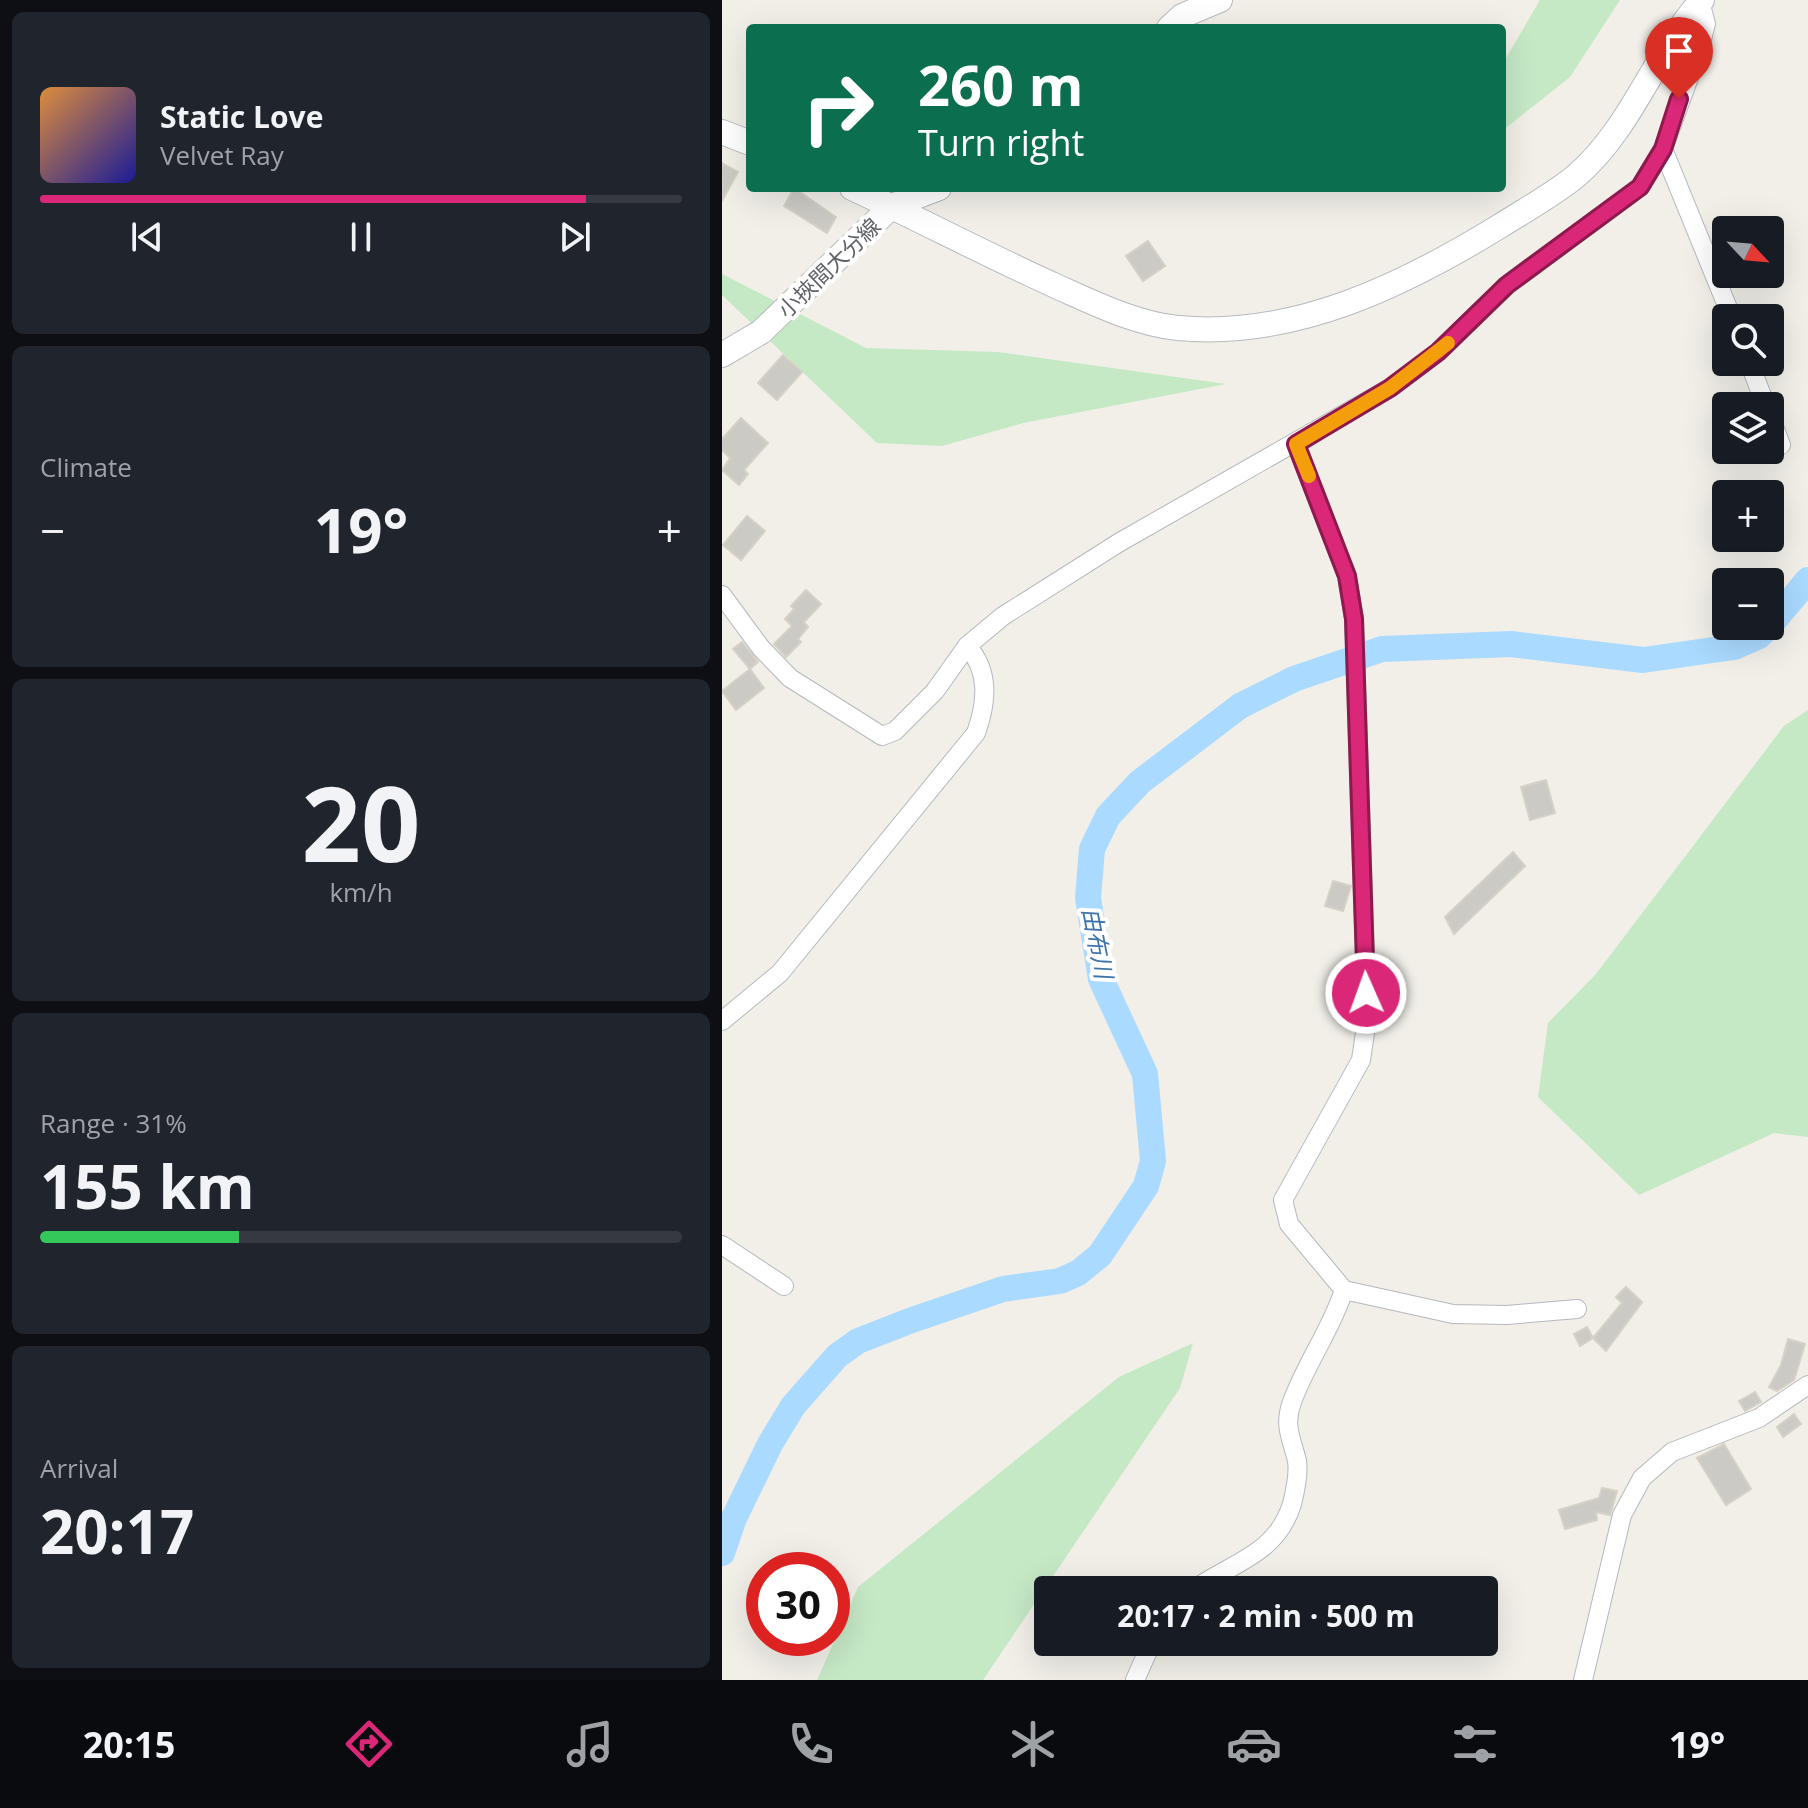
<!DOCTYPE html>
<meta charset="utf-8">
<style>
:root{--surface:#171b24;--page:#20242c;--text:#f1f3f6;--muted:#9ea1a6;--line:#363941;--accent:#db2777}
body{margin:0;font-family:"Open Sans","Noto Sans JP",sans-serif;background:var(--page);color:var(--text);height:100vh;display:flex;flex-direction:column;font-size:30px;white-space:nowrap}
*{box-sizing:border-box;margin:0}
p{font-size:26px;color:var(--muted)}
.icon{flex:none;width:44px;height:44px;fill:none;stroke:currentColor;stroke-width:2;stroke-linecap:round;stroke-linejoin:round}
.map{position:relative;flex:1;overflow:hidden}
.drawer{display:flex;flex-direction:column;gap:12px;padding:12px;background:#0d0f14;width:722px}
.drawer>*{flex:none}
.guide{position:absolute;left:24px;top:24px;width:760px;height:168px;border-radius:8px;box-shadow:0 8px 32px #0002;background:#0b6e4f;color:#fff;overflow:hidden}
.needle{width:52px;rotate:116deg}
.controls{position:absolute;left:990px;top:216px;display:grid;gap:16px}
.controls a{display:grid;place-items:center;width:72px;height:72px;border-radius:8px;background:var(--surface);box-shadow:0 8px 32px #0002;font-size:40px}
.speed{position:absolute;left:24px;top:1552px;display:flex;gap:16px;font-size:40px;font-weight:700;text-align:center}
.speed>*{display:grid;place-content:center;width:104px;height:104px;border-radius:50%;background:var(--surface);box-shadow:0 8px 32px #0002;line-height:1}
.speed .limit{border:12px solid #d22;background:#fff;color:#111}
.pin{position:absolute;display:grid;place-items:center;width:68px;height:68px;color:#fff;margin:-82px -34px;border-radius:50% 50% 50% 0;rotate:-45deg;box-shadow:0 0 8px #0007}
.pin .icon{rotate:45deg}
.me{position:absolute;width:88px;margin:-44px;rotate:358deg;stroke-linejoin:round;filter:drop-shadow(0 0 6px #0008)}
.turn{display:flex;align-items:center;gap:28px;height:168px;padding:0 40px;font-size:36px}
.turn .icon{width:104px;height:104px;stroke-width:2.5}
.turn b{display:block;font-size:56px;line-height:68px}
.big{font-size:60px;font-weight:700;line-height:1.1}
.drawer .widget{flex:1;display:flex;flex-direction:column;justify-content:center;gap:12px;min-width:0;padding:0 28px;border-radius:12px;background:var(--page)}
.drawer .dial{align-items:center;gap:0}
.dial b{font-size:104px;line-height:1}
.song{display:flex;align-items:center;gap:24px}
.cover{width:96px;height:96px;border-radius:12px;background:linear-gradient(135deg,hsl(30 70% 55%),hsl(240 70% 35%))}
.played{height:8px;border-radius:4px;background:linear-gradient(90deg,var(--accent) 85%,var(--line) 85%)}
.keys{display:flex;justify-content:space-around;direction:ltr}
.heat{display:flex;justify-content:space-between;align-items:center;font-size:44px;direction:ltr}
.charge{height:12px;border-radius:6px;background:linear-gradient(90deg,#34c759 31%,var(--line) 0)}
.trip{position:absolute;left:312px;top:1576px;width:464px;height:80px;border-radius:8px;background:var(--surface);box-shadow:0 8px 32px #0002;font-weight:700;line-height:80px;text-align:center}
.tab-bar{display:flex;height:128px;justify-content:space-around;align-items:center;background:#090b0e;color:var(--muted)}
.tab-bar .icon{width:56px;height:56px}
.tab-bar .on{color:var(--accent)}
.tab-bar b{font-size:36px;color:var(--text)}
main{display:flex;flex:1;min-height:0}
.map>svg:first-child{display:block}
.green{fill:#c5e8c5}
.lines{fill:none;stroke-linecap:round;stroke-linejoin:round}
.river{stroke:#aadaff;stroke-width:26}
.building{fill:#cccac5;stroke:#d6d1c6;stroke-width:2}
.street-casing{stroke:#b5b8bc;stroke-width:20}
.secondary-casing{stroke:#b6babf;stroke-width:26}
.street{stroke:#fff;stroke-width:18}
.secondary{stroke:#fff;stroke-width:24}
.route-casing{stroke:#8e194d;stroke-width:20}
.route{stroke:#db2777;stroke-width:14}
.slow{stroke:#f59e0b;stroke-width:14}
.labels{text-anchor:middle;stroke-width:8;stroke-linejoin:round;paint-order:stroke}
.street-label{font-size:22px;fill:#5f6368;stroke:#fff}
.water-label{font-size:24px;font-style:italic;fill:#4174aa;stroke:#fff}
</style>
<main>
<section class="drawer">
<div class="widget">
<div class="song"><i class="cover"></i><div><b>Static Love</b><p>Velvet Ray</p></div></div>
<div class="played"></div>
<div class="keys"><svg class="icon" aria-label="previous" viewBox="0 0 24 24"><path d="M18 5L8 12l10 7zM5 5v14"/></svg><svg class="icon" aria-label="pause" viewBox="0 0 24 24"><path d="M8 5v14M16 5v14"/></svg><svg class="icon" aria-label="next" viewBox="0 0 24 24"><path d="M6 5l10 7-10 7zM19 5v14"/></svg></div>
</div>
<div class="widget"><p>Climate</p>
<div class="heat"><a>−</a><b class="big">19°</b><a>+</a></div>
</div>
<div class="widget dial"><b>20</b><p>km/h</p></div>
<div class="widget"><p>Range · 31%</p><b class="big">155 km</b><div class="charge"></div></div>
<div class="widget"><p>Arrival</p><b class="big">20:17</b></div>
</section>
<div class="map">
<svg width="1086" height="1680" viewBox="0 0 1086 1680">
<rect width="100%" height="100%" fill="#f1efe8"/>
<!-- green -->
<g class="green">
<polygon points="818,0 898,0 848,77 780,131 780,65"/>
<polygon points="0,274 144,348 276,352 504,384 301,423 220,446 155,443 0,295"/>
<polygon points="1086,710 1086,1137 1052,1133 917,1195 816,1097 826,1023 874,974 1062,726"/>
<polygon points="471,1343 458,1388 261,1680 95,1680 136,1587 397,1377"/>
</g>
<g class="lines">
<!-- river -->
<g class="river">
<polyline points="1048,625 1086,580"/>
<polyline points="0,1553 12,1518 48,1444 71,1406 115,1356 136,1341 190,1320 281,1289 338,1281 356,1273 378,1255 424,1186 431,1161 423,1074 379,979 366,898 370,849 386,816 418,782 518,706 572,679 660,649 789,644 921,660 1012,647 1037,636 1047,626"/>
</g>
</g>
<!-- building -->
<g class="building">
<polygon points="0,163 16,172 0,201"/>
<polygon points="72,188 114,217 105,233 62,206"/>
<polygon points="426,241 443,266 421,281 404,256"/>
<polygon points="61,355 80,372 55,400 36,383"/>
<polygon points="19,418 46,443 22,470 26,474 17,485 0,470 8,458 0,450 0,439"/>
<polygon points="25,516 43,531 19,560 1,545"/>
<polygon points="84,590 99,604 82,622 86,627 76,639 79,642 64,657 52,644 70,626 63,619 72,609 69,606"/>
<polygon points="20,642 36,662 28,669 11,649"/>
<polygon points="28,669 42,688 14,710 0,691"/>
<polygon points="824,780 833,813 808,820 799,787"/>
<polygon points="791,852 803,866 732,934 723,917"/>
<polygon points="611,881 629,886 621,911 603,906"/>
<polygon points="904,1287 920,1302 884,1351 871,1338 900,1303 894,1297"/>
<polygon points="865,1327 871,1338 858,1346 852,1334"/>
<polygon points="1066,1339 1083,1344 1072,1380 1055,1391 1047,1387 1059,1365"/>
<polygon points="1033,1392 1039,1402 1023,1411 1017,1401"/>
<polygon points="1072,1414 1079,1424 1061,1437 1055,1427"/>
<polygon points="1002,1444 1029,1489 1004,1505 975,1458"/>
<polygon points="880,1488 895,1491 888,1515 874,1512 875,1520 843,1529 837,1510 877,1498"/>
</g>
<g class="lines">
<defs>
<g id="street">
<polyline points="941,149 1010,318"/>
<polyline points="1027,362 1044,406"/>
<polyline points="1048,416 1059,445"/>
<polyline points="574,444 625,576 632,619 645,1019 639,1060 561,1200 567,1224 622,1290 731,1314 785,1315 855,1309"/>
<polyline points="0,595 39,648 68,678 160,736 173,731 213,691 245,646 281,616 398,542 668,388 716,352 785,285 918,187 941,149 977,50 984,24 978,1"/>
<path d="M 0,1021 L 58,973 L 254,733 C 265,702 268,671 245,646"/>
<polyline points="0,1245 62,1286"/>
<path d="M 471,1590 C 511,1562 554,1555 570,1504 C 573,1492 577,1474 575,1461 C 570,1439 561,1426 570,1402 C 584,1363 609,1330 622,1290"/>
<polyline points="413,1680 430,1642"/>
<polyline points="861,1680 900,1515 920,1478 950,1452 1037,1418 1086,1385"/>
</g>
<g id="secondary">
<polyline points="447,28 460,16 498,0"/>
<polyline points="0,132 28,143"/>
<path d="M 130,188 C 199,220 267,256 336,287 C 374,304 415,324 456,328 C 572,339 682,285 778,226 C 803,210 831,195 854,176 C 910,128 932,54 980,0"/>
<polyline points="0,355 39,332 170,206 217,188"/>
</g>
</defs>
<!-- street casing -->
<use href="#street" class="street-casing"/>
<!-- secondary casing -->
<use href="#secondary" class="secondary-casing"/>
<!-- street -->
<use href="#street" class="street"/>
<!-- secondary -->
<use href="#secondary" class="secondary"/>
</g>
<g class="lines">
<defs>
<polyline id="route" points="644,993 632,619 625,576 574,444 668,388 716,352 785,285 918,187 941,149 957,99"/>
</defs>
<!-- route casing -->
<use href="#route" class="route-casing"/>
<!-- route -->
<use href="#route" class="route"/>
<!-- slow -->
<polyline class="slow" points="587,476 574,444 668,388 726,343"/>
</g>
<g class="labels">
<!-- street labels -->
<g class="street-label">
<text transform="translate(107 268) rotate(-44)" y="8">小挾間大分線</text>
</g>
<!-- water labels -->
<g class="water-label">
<text transform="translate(375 943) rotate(79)" y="8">由布川</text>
</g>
</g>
</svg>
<div class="controls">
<a><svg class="needle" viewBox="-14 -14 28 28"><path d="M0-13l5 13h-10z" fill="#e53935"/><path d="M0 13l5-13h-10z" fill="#9ea1a6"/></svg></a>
<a><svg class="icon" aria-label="search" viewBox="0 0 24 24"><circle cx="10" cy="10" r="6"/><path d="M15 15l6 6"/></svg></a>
<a><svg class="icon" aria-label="layers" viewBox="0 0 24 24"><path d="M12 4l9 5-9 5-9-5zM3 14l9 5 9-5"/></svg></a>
<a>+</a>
<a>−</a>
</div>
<div class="speed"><div class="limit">30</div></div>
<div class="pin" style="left:957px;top:99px;background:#d93025"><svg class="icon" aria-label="arrive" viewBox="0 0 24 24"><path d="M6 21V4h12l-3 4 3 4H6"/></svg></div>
<svg class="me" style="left:644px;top:993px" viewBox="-20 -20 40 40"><circle r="17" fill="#db2777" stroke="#fff" stroke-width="3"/><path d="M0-11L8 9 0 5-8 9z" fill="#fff"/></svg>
<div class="trip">20:17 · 2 min · 500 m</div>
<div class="guide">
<div class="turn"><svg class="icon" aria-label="right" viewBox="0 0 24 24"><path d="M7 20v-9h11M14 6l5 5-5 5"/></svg><div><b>260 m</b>Turn right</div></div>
</div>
</div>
</main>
<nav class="tab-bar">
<b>20:15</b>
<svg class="icon on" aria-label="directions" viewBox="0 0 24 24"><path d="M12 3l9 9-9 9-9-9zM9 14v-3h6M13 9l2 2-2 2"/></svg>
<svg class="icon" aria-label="music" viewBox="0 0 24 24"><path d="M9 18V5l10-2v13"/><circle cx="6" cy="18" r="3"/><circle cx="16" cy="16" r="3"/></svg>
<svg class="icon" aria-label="phone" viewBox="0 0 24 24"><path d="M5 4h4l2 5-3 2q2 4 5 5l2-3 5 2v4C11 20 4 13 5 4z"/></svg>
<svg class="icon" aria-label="climate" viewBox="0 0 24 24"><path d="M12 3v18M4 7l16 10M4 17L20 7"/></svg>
<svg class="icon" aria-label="car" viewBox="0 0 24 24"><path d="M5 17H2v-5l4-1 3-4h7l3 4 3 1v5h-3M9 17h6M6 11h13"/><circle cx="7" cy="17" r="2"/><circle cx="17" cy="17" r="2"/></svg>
<svg class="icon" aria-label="filters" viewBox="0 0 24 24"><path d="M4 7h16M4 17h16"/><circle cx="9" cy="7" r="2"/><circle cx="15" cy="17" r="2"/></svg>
<b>19°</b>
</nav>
